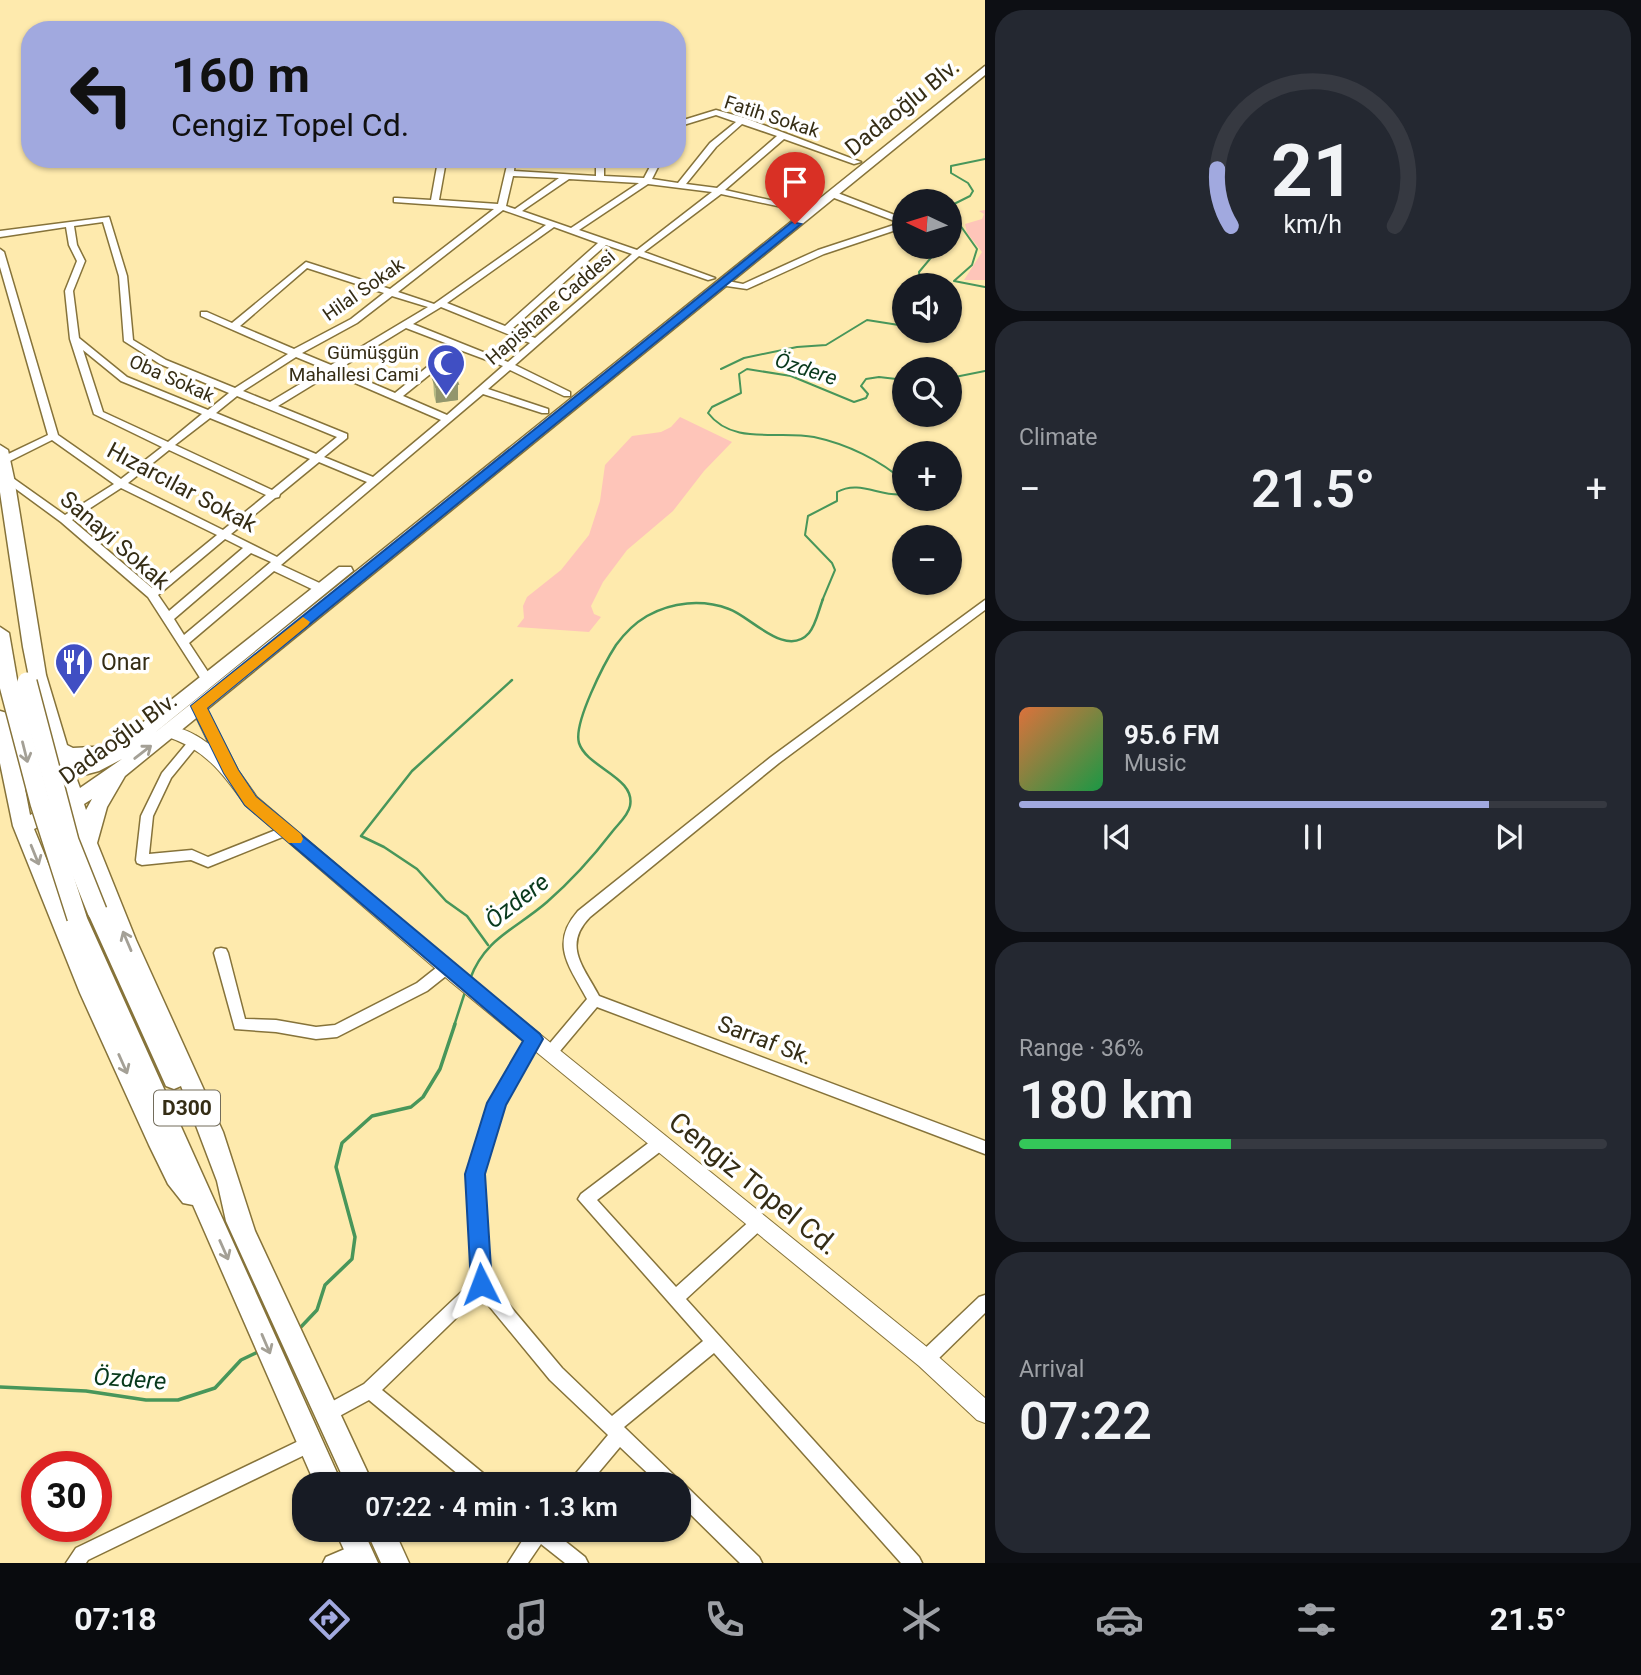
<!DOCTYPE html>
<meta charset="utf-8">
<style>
:root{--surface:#171b24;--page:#242831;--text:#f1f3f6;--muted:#9ea1a6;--line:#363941;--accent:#a1a9df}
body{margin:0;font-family:Roboto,sans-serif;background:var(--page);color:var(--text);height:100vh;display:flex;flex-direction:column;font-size:26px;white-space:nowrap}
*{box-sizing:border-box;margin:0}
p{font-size:23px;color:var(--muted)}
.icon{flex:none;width:38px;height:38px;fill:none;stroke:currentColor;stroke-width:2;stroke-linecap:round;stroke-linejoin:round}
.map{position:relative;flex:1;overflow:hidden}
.panel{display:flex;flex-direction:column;gap:10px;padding:10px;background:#0d0f14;width:656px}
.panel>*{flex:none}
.banner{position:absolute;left:21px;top:21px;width:665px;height:147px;border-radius:28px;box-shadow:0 2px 5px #0004;background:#a1a9df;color:#111;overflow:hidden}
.needle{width:46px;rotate:274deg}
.buttons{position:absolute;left:892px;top:189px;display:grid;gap:14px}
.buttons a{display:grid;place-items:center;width:70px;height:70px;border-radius:50%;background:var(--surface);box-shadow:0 2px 5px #0004;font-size:35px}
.speed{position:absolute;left:21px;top:1451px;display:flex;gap:14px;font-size:35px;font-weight:700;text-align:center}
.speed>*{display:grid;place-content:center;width:91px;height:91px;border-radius:50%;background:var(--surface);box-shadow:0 2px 5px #0004;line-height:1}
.speed .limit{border:10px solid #d22;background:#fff;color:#111}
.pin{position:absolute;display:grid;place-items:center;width:60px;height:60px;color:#fff;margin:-72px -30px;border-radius:50% 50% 50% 0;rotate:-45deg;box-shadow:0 0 7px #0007}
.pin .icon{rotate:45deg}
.me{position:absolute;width:77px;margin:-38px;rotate:357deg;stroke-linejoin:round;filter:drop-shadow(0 0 5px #0008)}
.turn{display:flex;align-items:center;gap:24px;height:147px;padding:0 35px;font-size:32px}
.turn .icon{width:91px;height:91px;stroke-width:2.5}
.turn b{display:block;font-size:49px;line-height:60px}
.big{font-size:52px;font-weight:600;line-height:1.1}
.panel .widget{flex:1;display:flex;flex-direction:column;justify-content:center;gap:10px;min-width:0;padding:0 24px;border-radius:28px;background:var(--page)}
.panel .dial{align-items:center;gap:0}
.dial svg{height:182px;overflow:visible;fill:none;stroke:var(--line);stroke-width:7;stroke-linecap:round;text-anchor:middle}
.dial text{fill:var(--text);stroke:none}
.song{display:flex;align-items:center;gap:21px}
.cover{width:84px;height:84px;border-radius:10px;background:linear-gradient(135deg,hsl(20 70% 55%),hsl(140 70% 35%))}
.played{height:7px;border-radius:4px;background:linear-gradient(90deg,var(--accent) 80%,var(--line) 80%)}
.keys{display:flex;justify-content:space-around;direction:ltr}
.heat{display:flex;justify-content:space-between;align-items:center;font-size:38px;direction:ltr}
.charge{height:10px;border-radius:5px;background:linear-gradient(90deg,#34c759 36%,var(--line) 0)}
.trip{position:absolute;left:292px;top:1472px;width:399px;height:70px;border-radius:28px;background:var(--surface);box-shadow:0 2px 5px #0004;font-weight:600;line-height:70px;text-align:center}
.dock{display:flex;height:112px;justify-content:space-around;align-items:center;background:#090b0e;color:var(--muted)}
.dock .icon{width:49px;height:49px}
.dock .current{color:var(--accent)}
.dock b{font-size:32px;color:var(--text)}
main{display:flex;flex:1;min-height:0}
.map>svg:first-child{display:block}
.green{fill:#fec5b9}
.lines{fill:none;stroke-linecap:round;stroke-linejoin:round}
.stream-far2{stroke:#48965a;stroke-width:2}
.stream-far1{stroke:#48965a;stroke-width:2.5}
.stream{stroke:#48965a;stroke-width:3.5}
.minor-casing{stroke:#86733a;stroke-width:3}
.major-casing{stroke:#86733a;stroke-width:2}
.highway-casing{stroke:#86733a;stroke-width:3}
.minor{fill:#fff;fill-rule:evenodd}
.major{fill:#fff;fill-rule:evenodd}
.highway{fill:#fff;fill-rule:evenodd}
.highway-bridge-casing{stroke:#86733a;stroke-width:22;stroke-linecap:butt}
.highway-bridge{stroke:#fff;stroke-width:19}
.wall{fill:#b5b984}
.shaded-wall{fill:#93966c}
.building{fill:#d2d79a;stroke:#93966c;stroke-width:2}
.oneway{stroke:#a4a096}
.route{fill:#1a73e8;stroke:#114b97;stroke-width:2}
.slow{fill:#f59e0b}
.labels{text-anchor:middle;stroke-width:7;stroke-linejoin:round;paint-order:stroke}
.far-street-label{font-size:19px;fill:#352d15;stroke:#fff}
.far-poi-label{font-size:19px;fill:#352d15;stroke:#fff;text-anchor:end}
.far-water-label{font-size:21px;font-style:italic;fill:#08391c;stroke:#fff}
.shield{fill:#fff;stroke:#726c5b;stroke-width:2}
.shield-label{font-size:21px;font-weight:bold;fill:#352d15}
.street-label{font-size:23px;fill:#352d15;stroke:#fff}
.poi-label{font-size:23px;fill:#352d15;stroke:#fff;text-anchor:start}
.water-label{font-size:24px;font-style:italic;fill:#08391c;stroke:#fff}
.near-street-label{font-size:28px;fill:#352d15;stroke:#fff}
</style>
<main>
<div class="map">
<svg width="985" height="1563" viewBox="0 0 985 1563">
<rect width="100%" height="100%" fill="#feeaad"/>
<!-- green -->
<g class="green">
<polygon points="985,210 985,280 964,280 982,252 967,233 965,224 982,219 984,214 979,211"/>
<polygon points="680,417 732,442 704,471 673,511 627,550 603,582 591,606 594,614 601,617 589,632 517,627 524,618 523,606 527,597 561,570 589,535 600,501 605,465 632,436 661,432 671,427"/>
</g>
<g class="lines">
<!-- stream-far2 -->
<g class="stream-far2">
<polyline points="950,206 970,196 973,191 968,183 951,173 951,166 985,159"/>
<polyline points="950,211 977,249 972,265 954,281 985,287"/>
<polyline points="950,223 953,216"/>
<polyline points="929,285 920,281 919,272 940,247"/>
<polyline points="950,293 953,299 950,301"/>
<polyline points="721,369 744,358 797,347 826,345 867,320 905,326"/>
<polyline points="950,378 985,371"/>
<path d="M 905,380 L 879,377 L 866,379 L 861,386 L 868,394 L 866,398 L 854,402 L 791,376 L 747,369 L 739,374 L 741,393 L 712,407 L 708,413 C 733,446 779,430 814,437 C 847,444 880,460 905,482"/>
<path d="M 822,601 L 835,570 L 832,563 L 805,535 L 808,516 L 837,501 L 837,492 C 860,479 881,498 905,494"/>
</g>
<!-- stream-far1 -->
<g class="stream-far1">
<polyline points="488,945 467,916 446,901 417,869 384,847 361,836 412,771 512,680"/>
<path d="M 470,979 C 485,938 516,929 547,902 C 571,881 592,858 612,832 C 618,824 628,816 630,806 C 636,777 587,768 579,743 C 573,723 605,662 616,645 C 624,634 635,623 647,616 C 672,602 702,599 729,609 C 750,616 786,659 809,633 C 816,625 819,609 823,599"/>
<polyline points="454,1026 465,992"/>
</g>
<!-- stream -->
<g class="stream">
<polyline points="299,1329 317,1310 325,1285 352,1259 355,1237 336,1167 342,1143 372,1116 411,1107 423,1097 440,1069 455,1024"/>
<polyline points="0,1387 86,1391 146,1400 178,1400 215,1388 241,1360 260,1351"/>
</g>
<defs>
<g id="minor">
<path d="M 716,110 L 745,118 L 861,162 L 854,164 L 784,139 L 725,190 L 801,207 L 801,211 L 721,194 L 644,252 L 715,278 L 708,280 L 639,256 L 515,365 L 570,392 L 570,396 L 564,396 L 510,370 L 488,389 L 548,409 L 548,413 L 542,413 L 483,394 L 281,565 L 326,586 L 327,589 L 326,592 L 318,592 L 274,571 L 189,643 L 214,681 L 212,684 L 204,684 L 148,597 L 61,522 L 1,478 L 2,476 L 10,476 L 65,515 L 114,484 L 52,440 L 6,463 L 0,464 L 0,458 L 48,435 L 0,267 L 0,249 L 4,252 L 58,435 L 121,479 L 162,447 L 94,414 L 70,339 L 65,291 L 77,261 L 69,245 L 66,227 L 0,237 L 0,231 L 109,217 L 127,276 L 133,340 L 166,360 L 235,388 L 288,354 L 201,316 L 201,312 L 207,312 L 232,323 L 306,262 L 390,289 L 494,209 L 394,202 L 394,198 L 397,198 L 431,200 L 438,161 L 419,161 L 415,159 L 534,159 L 530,161 L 515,161 L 514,171 L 596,176 L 596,159 L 604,159 L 604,176 L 644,178 L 654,159 L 662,159 L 652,179 L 678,183 L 710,143 L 736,122 L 716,115 L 677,127 L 677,122 ZM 742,124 L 777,136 L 717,188 L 686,184 L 716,147 ZM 446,161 L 508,161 L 498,204 L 439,200 ZM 513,176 L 559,178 L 515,209 L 506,206 ZM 569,179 L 639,183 L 571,228 L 522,211 ZM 648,184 L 712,192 L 637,250 L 579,230 ZM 503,210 L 546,225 L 434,304 L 398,292 ZM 103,222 L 119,276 L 124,341 L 160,364 L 229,393 L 208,410 L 127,377 L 79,338 L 73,291 L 85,261 L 77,245 L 74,226 ZM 554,227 L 598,243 L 505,326 L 447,303 ZM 606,245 L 632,254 L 535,338 L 512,329 ZM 307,268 L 384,293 L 351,319 L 294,349 L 240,326 ZM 392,296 L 428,307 L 331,365 L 302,353 L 357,323 ZM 441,307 L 530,343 L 508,362 L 413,324 ZM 406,328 L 453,346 L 395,393 L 339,369 ZM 83,350 L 121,381 L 202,414 L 168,442 L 103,412 ZM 460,350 L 503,366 L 447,415 L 403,396 ZM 296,357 L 325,369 L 270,402 L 243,391 ZM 332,373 L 441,420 L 373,477 L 324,457 L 347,438 L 347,434 L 278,406 ZM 237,396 L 337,437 L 316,454 L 216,413 ZM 210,418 L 310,459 L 272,490 L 175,445 ZM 169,450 L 266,495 L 223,530 L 128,483 ZM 319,462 L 367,482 L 277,557 L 231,534 L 275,498 L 279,497 L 280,494 ZM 121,488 L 217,535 L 152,588 L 72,520 ZM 225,539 L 243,548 L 169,611 L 158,595 ZM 251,553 L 271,562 L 184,635 L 174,619 Z"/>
<polygon points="829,192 835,192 905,219 905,227 824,254 747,289 720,285 719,283 723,280 743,284 818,250 900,223 829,196"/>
<path d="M 985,600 L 985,610 L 779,763 L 590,917 C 562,946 584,967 599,996 L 985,1141 L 985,1154 L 597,1007 L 555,1057 L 550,1059 L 545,1057 L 543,1053 L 545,1049 L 587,999 C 570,967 549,944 578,911 L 771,757 Z"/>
<polygon points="196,736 202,740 171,778 153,816 149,854 192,850 208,857 286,826 290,828 292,831 290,834 208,867 191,860 142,865 137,863 136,860 141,816 162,773 192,737"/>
<polygon points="221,948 226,949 228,953 245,1019 276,1020 316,1027 335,1025 417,983 441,964 446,963 451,964 453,968 451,972 427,991 337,1037 316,1039 276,1032 235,1029 214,953 216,949"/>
<polygon points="534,1033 539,1035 541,1039 504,1105 482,1174 489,1281 562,1368 612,1416 703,1341 578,1199 581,1194 655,1138 660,1137 665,1138 667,1143 665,1148 597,1200 676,1287 753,1218 758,1216 763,1218 766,1223 763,1228 686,1299 919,1557 922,1563 901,1563 714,1353 624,1427 677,1478 679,1482 685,1485 759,1557 762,1563 740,1563 679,1503 679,1484 659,1484 620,1447 589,1484 569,1484 572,1478 608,1435 550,1380 480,1295 382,1390 489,1478 492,1484 470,1484 369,1400 334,1419 328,1421 322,1419 320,1413 322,1407 364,1384 473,1281 468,1174 490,1103 529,1035"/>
<polygon points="985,1295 985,1313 932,1365 926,1367 920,1365 918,1359 920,1353 979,1297"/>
<polygon points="311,1435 317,1437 319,1443 317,1449 88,1560 86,1563 66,1563 76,1548"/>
<polygon points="529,1530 551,1530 585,1557 588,1563 565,1563 541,1544 528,1563 508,1563"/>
<polygon points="359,1543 365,1546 368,1552 365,1558 354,1563 323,1563 326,1557"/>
</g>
<path id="major" d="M 199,702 L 204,703 L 238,770 L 257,797 L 463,972 L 933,1352 L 985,1398 L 985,1423 L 977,1420 L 919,1366 L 451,982 L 245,805 C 223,773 203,747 164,736 L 161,732 L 164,728 C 179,724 197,735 209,744 L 191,707 Z"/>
<g id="highway">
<path d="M 985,66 L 985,75 L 125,776 L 107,807 L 97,843 L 136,940 L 223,1132 L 255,1231 L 373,1484 L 346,1484 L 226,1221 L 217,1181 L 181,1086 L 174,1089 L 166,1086 L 87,911 L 90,905 L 100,904 L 68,813 L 34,829 L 69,914 L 77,910 L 84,912 L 87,918 L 342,1484 L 315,1484 L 193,1205 L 183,1203 L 168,1184 L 149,1145 L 80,993 L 13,826 L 0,763 L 0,711 L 7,713 L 9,718 L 22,776 L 54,768 L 32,692 L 23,647 L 0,492 L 0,445 L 8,450 L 14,478 L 46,675 L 67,745 L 73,748 L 113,746 L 339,567 L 351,567 L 353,571 L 152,735 ZM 122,759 L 80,788 L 76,777 L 99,771 ZM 58,781 L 63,798 L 30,815 L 25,789 ZM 92,799 L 86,810 L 84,804 Z"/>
<polygon points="0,627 9,633 18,685 15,689 9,691 0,685"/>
<polygon points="335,1530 363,1530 378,1563 350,1563"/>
<polygon points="366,1530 394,1530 409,1563 381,1563"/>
</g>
</defs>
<!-- minor casing -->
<use href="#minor" class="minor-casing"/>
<!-- major casing -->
<use href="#major" class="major-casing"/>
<!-- highway casing -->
<use href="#highway" class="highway-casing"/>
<!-- minor -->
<use href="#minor" class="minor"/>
<!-- major -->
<use href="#major" class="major"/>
<!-- highway -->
<use href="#highway" class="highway"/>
<defs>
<g id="highway-bridge">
<polyline points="27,682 69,841 97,911"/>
<polyline points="9,685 40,803 77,918"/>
</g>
</defs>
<!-- highway-bridge casing -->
<use href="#highway-bridge" class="highway-bridge-casing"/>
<!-- highway-bridge -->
<use href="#highway-bridge" class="highway-bridge"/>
</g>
<!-- wall -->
<polygon class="wall" points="433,379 458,384 458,400 436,403 434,395"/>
<!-- shaded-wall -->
<polygon class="shaded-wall" points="458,384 458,400 436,403 436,387"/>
<!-- building -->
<polygon class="building" points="455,376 458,384 436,387 433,379"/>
<!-- one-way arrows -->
<defs><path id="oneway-shaft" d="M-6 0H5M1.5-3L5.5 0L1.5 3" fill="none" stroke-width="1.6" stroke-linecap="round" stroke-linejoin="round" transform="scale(1.75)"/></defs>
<g class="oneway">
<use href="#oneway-shaft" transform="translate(25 752) rotate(76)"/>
<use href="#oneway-shaft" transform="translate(143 752) rotate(-38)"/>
<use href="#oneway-shaft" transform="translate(35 855) rotate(68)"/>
<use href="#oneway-shaft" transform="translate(127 941) rotate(-113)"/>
<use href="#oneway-shaft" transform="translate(123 1064) rotate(66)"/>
<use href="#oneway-shaft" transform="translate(224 1250) rotate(66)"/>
<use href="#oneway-shaft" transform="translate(266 1344) rotate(67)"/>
</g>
<!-- route -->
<polygon class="route" points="792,222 801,224 207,708 238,770 256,797 540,1034 543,1039 506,1105 485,1174 492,1284 489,1290 481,1293 474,1290 471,1284 465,1174 487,1103 523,1041 245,805 224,773 191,706"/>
<!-- slow -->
<polygon class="slow" points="303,617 310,622 308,625 207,708 238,770 256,797 301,834 303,839 301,843 289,843 245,805 224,773 191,706"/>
<!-- icons -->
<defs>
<symbol id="mosque-pin" viewBox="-11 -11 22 30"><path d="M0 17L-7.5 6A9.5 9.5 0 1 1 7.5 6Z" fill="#404fc3" stroke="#fff"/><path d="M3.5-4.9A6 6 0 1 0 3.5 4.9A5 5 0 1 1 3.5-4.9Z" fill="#fff"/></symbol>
<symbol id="restaurant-pin" viewBox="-11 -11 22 30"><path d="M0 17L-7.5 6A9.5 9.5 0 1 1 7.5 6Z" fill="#404fc3" stroke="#fff"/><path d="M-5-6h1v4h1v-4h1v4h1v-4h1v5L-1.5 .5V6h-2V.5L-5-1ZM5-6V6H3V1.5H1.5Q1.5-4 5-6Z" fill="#fff"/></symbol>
</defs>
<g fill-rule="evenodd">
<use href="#mosque-pin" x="424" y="341" width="44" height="60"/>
<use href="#restaurant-pin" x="52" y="640" width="44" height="60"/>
</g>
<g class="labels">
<!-- far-street labels -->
<g class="far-street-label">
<text transform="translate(772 116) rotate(18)" y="7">Fatih Sokak</text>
<text transform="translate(363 289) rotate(-35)" y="7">Hilal Sokak</text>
<text transform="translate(550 307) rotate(-41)" y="7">Hapishane Caddesi</text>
<text transform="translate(172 378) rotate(24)" y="7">Oba Sokak</text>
</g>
<!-- far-poi labels -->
<g class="far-poi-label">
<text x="419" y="359">Gümüşgün<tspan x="419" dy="22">Mahallesi Cami</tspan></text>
</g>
<!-- far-water labels -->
<g class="far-water-label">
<text transform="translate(806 369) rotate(18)" y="7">Özdere</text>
</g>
<!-- shield labels -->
<rect class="shield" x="154" y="1090.5" width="66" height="35" rx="5"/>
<g class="shield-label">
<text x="187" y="1115">D300</text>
</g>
<!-- street labels -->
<g class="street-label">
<text transform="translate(902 107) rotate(-39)" y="8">Dadaoğlu Blv.</text>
<text transform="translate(182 487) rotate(28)" y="8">Hızarcılar Sokak</text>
<text transform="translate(115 540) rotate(41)" y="8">Sanayi Sokak</text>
<text transform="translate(118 738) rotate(-36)" y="8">Dadaoğlu Blv.</text>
<text transform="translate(765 1040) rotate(21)" y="8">Sarraf Sk.</text>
</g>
<!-- poi labels -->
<g class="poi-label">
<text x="101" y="670">Onar</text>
</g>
<!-- water labels -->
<g class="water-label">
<text transform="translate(517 901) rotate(-38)" y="8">Özdere</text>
<text transform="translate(130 1379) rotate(4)" y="8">Özdere</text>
</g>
<!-- near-street labels -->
<g class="near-street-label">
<text transform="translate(754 1183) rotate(39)" y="10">Cengiz Topel Cd.</text>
</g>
</g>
</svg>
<div class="buttons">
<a><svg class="needle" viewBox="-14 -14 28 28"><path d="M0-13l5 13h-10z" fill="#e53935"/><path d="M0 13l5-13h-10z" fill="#9ea1a6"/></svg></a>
<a><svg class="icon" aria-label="sound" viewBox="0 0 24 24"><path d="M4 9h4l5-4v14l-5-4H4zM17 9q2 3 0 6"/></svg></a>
<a><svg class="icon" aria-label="search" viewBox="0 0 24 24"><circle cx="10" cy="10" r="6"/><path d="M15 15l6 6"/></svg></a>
<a>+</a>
<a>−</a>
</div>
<div class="speed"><div class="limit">30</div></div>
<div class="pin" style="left:795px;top:224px;background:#d93025"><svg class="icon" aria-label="arrive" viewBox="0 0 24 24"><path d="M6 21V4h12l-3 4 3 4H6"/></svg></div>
<svg class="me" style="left:481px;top:1284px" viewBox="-20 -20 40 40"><path d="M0-17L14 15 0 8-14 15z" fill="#1a73e8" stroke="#fff" stroke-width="4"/></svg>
<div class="trip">07:22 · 4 min · 1.3 km</div>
<div class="banner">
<div class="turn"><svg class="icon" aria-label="left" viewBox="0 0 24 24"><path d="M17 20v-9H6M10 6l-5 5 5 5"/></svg><div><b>160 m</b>Cengiz Topel Cd.</div></div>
</div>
</div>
<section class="panel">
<div class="widget dial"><svg viewBox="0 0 100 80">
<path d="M14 69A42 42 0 1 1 86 69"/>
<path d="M14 69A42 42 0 0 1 8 44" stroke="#a1a9df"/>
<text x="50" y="56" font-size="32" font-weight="700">21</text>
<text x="50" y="72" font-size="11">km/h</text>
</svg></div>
<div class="widget"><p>Climate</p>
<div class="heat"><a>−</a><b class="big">21.5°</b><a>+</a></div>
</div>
<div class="widget">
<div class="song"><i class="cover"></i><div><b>95.6 FM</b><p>Music</p></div></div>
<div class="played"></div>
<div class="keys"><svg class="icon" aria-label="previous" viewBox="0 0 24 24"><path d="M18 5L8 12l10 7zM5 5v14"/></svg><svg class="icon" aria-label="pause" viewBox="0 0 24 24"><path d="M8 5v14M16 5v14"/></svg><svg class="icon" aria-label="next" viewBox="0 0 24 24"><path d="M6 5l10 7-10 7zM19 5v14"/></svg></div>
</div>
<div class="widget"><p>Range · 36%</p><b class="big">180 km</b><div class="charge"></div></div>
<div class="widget"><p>Arrival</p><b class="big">07:22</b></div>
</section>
</main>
<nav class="dock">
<b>07:18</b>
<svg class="icon current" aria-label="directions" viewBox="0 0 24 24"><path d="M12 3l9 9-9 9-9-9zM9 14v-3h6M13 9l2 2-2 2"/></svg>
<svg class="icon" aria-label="music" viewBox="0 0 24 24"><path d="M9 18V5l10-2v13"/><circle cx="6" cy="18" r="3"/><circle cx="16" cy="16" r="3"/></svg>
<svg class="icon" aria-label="phone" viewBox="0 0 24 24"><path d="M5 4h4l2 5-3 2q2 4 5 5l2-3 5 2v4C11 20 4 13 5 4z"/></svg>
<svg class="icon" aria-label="climate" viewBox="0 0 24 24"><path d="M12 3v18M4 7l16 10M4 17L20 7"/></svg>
<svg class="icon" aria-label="car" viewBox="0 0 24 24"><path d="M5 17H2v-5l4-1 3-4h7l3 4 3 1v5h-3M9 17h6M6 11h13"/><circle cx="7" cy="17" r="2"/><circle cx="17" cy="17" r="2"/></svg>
<svg class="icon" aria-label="filters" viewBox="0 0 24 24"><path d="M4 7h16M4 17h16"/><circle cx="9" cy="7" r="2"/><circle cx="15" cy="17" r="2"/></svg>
<b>21.5°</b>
</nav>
